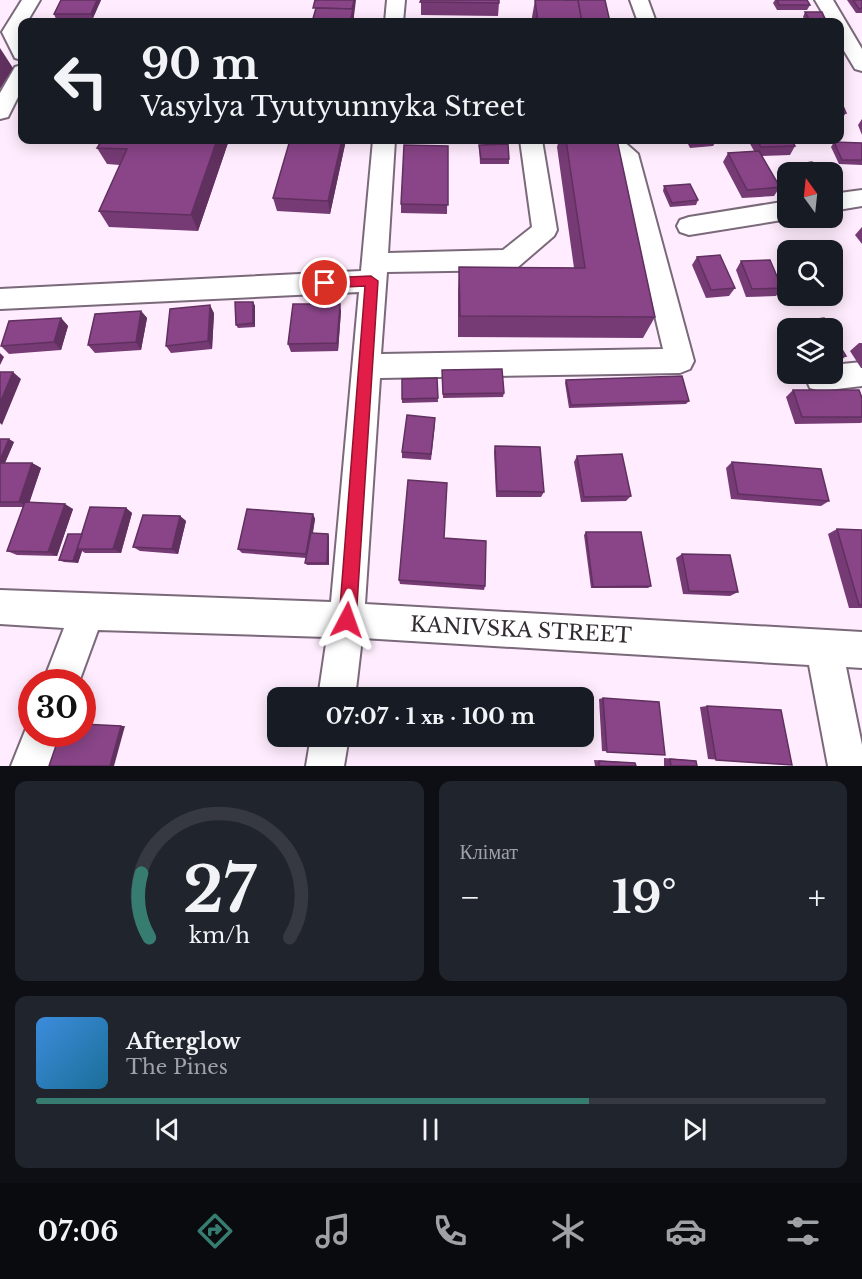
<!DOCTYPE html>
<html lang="uk">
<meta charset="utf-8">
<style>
:root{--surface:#171b24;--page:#20242c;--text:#f1f3f6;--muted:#9ea1a6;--line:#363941;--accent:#377c71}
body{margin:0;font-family:"Libre Baskerville",serif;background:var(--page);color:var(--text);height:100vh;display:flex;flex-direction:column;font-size:22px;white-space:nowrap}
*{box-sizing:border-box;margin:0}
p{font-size:20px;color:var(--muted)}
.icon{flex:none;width:33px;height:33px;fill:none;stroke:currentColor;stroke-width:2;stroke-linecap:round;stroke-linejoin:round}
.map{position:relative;height:766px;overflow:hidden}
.drawer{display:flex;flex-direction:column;gap:15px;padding:15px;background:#0d0f14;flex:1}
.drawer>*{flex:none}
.banner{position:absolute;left:18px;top:18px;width:826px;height:126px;border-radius:12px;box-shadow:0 3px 15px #0003;background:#171b24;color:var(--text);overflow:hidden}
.needle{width:39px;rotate:345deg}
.controls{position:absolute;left:777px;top:162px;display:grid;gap:12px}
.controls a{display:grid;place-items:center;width:66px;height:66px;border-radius:12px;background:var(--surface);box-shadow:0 3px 15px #0003;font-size:30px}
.speed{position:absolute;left:18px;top:669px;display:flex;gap:12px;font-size:30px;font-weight:700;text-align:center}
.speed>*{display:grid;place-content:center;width:78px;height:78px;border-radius:50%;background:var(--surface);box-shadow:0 3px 15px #0003;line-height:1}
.speed .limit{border:9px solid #d22;background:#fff;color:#111}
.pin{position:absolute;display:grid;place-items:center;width:51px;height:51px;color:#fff;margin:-26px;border:3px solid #fff;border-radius:50%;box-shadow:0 2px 6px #0007}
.me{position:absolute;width:66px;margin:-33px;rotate:4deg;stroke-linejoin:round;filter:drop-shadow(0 0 4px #0008)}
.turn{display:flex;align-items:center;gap:21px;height:126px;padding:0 24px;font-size:27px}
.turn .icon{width:78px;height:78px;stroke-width:2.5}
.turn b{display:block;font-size:42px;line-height:51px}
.big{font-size:45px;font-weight:800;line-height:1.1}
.drawer .widget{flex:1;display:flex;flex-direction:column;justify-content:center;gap:9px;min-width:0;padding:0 21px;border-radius:12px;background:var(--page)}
.drawer .dial{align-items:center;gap:0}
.dial svg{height:156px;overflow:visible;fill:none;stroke:var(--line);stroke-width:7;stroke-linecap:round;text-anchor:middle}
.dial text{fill:var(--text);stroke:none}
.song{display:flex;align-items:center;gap:18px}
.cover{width:72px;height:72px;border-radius:9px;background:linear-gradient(135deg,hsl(210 70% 55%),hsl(200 70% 35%))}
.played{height:6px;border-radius:3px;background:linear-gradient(90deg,var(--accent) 70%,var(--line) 70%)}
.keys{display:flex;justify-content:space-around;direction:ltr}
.heat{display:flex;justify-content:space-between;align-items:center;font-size:33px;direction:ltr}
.drawer .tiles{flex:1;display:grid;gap:15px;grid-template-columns:1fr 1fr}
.widget:last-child{grid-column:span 2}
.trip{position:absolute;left:267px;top:687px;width:327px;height:60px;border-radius:12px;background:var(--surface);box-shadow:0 3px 15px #0003;font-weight:800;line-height:60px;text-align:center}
.dock{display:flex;height:96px;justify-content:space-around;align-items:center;background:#090b0e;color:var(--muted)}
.dock .icon{width:42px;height:42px}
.dock .current{color:var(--accent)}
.dock b{font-size:27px;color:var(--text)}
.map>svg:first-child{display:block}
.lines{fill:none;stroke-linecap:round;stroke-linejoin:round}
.minor-casing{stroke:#7a6979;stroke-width:4}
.minor{fill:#fff;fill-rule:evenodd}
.wall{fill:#763b75}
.shaded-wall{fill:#60305f}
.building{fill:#894588;stroke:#60305f;stroke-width:1.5}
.route{fill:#e11d48;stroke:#92132f;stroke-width:1.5}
.labels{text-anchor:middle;stroke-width:6;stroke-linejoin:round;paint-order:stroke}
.near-street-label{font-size:21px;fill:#322b31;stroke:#fff}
</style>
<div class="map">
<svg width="862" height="766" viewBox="0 0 862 766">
<rect width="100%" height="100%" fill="#ffecfe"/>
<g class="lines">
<defs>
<g id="minor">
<polygon points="22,0 40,0 27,22 22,22 22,60 15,58 2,32"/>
<polygon points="387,0 405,0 403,22 385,22"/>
<polygon points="630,0 648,0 656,22 638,22"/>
<polygon points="815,0 833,0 862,49 862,71 855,69 840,44 840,22 828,22"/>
<polygon points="22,65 22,89 8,117 0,119 0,93 15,67"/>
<polygon points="373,140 395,140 388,253 503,250 532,227 520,140 542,140 557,230 554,236 518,267 509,270 387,272 381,354 663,349 617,158 597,140 622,140 638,154 694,361 690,369 680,373 380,378 365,604 862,632 862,668 846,667 862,745 862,766 828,766 809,665 362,638 355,698 318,698 327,637 98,630 79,682 43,682 64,628 0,624 0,590 331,602 359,292 0,309 0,289 361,271"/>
<polygon points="862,190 862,206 832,211 832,194"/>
<polygon points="788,201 788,218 792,218 788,219 689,235 680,232 677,226 680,220 689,217"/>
<polygon points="862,362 862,386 820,391 810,388 806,379 808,374 832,374 832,365"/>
<polygon points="32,719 32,734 61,734 49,766 11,766 29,721"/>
<polygon points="311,736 349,736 344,766 306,766"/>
</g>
</defs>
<!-- minor casing -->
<use href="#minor" class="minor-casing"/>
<!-- minor -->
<use href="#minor" class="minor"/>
</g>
<!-- wall -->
<g class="wall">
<polygon points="61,0 101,0 93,18 56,19 54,14"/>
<polygon points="421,0 499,3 498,16 421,15"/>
<polygon points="535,0 610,22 533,22 532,17"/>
<polygon points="775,0 807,0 810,5 807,10 777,10 773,3"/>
<polygon points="847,0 862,0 862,13 856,13"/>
<polygon points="805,12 825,19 824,22 806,22 803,17"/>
<polygon points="840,99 846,113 843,117 840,117"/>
<polygon points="862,119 862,135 858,125"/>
<polygon points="229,140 198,231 109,227 99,211 120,165 107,164 97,148"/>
<polygon points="290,140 346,140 330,214 277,211 273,198"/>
<polygon points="559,140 617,140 655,317 643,338 458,337 458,291 459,267 574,268 557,147"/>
<polygon points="686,140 717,140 713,146 690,148"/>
<polygon points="748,140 792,140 795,146 790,155 762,156 780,187 774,196 742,198 723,162 728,153 754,151"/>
<polygon points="834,142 862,143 862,165 839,164 831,147"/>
<polygon points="479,145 509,159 509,164 480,164"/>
<polygon points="448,146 447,214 401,213 401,204"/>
<polygon points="784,166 820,172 788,172 788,179 782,171"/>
<polygon points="664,186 698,200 696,205 670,207 663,191"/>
<polygon points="862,227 862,244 855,235"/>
<polygon points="697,257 735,288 729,296 706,298 692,265"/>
<polygon points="741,261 782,288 776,296 746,297 736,270"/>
<polygon points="253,302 255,306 255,327 238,328 236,325"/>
<polygon points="141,311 147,318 141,350 95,353 88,345"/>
<polygon points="341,311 338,351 291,352 288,344"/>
<polygon points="214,313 212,349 171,353 166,346"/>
<polygon points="61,318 68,326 61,350 9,354 1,346"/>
<polygon points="796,322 830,328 790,328"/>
<polygon points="832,333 846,356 838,363 832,364"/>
<polygon points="859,343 862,343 862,368 861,368 850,351"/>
<polygon points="442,370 504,393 503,397 443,398"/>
<polygon points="437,378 438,402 402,403 402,379"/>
<polygon points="566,380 689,401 686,404 569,408 565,383"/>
<polygon points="793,390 862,398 862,422 861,423 795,424 786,397"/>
<polygon points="435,424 431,460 402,458 402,452"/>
<polygon points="0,439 14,442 5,463 32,463 41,468 29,502 73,509 57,556 17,555 7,551 23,507 0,507"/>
<polygon points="495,446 544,492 541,497 496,497 494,452"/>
<polygon points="577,456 631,496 626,501 581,502 574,462"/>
<polygon points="732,462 829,501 821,506 731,499 726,468"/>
<polygon points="126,508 132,513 121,553 85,553 82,551 78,563 64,562 59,560 82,534"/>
<polygon points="313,514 315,519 313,533 328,534 329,537 329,565 307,565 305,563 306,558 242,553 238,549"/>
<polygon points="180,516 186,521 178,554 140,551 133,547"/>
<polygon points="837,529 862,530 862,608 849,608 828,534"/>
<polygon points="586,532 651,586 648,588 591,588 584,535"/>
<polygon points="444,538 485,586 484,590 400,584 399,580"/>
<polygon points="682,554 738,592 730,596 683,594 676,558"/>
<polygon points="603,698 665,755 602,751 599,699"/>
<polygon points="707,706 792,765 708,759 700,707"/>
<polygon points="664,758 689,760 697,766 664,766"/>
<polygon points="594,760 635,763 636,766 595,766"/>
</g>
<!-- shaded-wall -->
<g class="shaded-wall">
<polygon points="97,0 101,0 93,18 91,14"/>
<polygon points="354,0 356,0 354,16 354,22 350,22"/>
<polygon points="0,48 13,68 0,89"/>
<polygon points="217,140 229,140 198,231 191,215"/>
<polygon points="342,140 346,140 330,214 328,201"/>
<polygon points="253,302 255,306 255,327 253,323"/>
<polygon points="340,304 341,311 338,351 337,343"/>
<polygon points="210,305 214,313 212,349 208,341"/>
<polygon points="141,311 147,318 141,350 136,342"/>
<polygon points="61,318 68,326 61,350 54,342"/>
<polygon points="0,353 4,357 0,365"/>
<polygon points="13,372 21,379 2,425 0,423 0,403"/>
<polygon points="9,439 14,442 0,474 0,460"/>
<polygon points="32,463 41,468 28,507 19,502"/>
<polygon points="65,504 73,509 57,556 48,552"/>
<polygon points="126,508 132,513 121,553 113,549"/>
<polygon points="313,514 315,519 308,558 306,554"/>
<polygon points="180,516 186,521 178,554 172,549"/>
<polygon points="328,534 329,537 329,565 327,563"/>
<polygon points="77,549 82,551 78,563 73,561"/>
<polygon points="121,726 125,726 114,766 110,766"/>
</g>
<!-- building -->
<g class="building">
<polygon points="61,0 97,0 91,14 54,14"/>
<polygon points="315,0 354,0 352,9 316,8 313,8"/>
<polygon points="421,0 499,0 499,3 420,2"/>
<polygon points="535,0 578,0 582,22 538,22"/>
<polygon points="565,0 605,0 610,22 582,22 578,0"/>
<polygon points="777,0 807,0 810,5 779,5"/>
<polygon points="853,0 862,0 862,8 859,9"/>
<polygon points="316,8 353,9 350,22 312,22"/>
<polygon points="805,12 822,12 825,19 809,19"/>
<polygon points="765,20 786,20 788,22 766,22"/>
<polygon points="840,99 846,113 840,113"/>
<polygon points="102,140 217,140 191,215 99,211 127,149 97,148"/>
<polygon points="290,140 342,140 328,201 273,198"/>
<polygon points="566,140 617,140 655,317 460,316 459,267 585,268"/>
<polygon points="757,140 792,140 795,146 761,147"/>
<polygon points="834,142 862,143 862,160 842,160"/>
<polygon points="508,144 509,159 481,159 479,145"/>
<polygon points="404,145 448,146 448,205 401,204"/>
<polygon points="759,151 780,187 747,190 728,153"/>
<polygon points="812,162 820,172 789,172 784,166"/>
<polygon points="690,184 698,200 672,203 664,186"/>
<polygon points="720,255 735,288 711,290 697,257"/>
<polygon points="770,260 782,288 752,289 741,261"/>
<polygon points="235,302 253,302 253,323 236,325"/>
<polygon points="293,304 340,304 337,343 288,344"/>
<polygon points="210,305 208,341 166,346 170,309"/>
<polygon points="141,311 136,342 88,345 95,314"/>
<polygon points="61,318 54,342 1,346 9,321"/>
<polygon points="824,318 830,328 799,328 796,322"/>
<polygon points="832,333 846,356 832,357"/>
<polygon points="502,369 504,393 443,394 442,370"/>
<polygon points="0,372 13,372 0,403"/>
<polygon points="682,376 689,401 571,405 566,380"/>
<polygon points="437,378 438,398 402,399 402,379"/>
<polygon points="793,390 859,390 862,398 862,417 802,417"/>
<polygon points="407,415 435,418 431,454 402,452"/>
<polygon points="0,439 9,439 0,460"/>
<polygon points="495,446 540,447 544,492 497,491"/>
<polygon points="622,454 631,496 584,497 577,456"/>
<polygon points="732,462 821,469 829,501 738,494"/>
<polygon points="0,463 32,463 19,502 0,502"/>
<polygon points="408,480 447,483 444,538 486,541 485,586 399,580"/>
<polygon points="25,502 65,504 48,552 7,551"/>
<polygon points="90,507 126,508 113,549 77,549"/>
<polygon points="247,509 313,514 306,554 238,549"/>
<polygon points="143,515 180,516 172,549 133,547"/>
<polygon points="837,529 862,530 862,605 859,605"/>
<polygon points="586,532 641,532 651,586 593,587"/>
<polygon points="311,533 328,534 327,563 305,563"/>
<polygon points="68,534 82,534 73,561 59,560"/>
<polygon points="682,554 730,555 738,592 689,591"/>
<polygon points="379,692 443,697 443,698 378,698"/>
<polygon points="603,698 659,702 665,755 607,752"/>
<polygon points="707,706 781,710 792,765 716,760"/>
<polygon points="82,724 121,726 110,766 49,766 60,734 82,734"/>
<polygon points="374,736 441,736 441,744 374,739"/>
<polygon points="670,759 696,761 697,766 671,766"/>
<polygon points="599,761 635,763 636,766 599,766"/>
</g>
<!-- route -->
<polygon class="route" points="371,276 378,281 356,620 353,626 347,628 341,626 339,620 365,286 325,288 319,283 325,278"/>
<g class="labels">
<!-- near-street labels -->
<g class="near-street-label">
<text transform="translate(521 630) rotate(3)" y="7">KANIVSKA STREET</text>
</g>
</g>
</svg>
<div class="controls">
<a><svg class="needle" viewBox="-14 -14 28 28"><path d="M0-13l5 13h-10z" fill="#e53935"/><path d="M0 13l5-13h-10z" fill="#9ea1a6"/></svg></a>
<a><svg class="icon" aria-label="search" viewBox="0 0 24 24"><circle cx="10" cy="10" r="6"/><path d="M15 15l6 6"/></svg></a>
<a><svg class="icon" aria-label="layers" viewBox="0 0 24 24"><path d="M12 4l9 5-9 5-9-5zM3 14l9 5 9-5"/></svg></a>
</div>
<div class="speed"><div class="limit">30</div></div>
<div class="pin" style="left:325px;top:283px;background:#d93025"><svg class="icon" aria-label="arrive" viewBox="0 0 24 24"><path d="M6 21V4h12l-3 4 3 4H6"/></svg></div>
<svg class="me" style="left:347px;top:620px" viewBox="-20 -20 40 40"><path d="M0-17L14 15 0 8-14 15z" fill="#e11d48" stroke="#fff" stroke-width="4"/></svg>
<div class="trip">07:07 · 1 хв · 100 m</div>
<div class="banner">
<div class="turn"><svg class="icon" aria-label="left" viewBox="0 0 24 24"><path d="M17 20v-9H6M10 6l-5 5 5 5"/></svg><div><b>90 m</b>Vasylya Tyutyunnyka Street</div></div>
</div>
</div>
<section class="drawer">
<div class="tiles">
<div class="widget dial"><svg viewBox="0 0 100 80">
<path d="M14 69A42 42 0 1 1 86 69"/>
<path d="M14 69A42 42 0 0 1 10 36" stroke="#377c71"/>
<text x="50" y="56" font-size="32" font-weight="700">27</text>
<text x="50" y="72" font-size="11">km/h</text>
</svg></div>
<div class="widget"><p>Клімат</p>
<div class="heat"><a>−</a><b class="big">19°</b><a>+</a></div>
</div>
<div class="widget">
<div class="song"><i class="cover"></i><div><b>Afterglow</b><p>The Pines</p></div></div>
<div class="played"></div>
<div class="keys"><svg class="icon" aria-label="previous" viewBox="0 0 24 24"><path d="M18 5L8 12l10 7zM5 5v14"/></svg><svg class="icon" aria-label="pause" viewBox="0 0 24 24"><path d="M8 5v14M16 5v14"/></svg><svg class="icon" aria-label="next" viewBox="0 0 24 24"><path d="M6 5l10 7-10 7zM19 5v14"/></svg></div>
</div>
</div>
</section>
<nav class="dock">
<b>07:06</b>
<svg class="icon current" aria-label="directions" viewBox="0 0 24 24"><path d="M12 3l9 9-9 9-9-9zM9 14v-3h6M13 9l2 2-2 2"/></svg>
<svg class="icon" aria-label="music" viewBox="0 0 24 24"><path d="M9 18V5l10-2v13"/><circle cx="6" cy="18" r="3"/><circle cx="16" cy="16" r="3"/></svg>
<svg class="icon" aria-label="phone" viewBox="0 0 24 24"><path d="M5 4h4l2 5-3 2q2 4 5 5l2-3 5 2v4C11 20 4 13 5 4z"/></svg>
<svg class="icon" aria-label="climate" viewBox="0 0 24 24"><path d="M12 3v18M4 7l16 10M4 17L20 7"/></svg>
<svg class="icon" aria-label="car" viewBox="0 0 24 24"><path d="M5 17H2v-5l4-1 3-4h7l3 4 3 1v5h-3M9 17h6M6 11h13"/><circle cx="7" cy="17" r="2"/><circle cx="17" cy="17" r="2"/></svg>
<svg class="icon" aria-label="filters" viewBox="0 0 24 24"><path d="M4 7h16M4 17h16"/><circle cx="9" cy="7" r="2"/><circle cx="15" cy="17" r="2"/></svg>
</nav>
